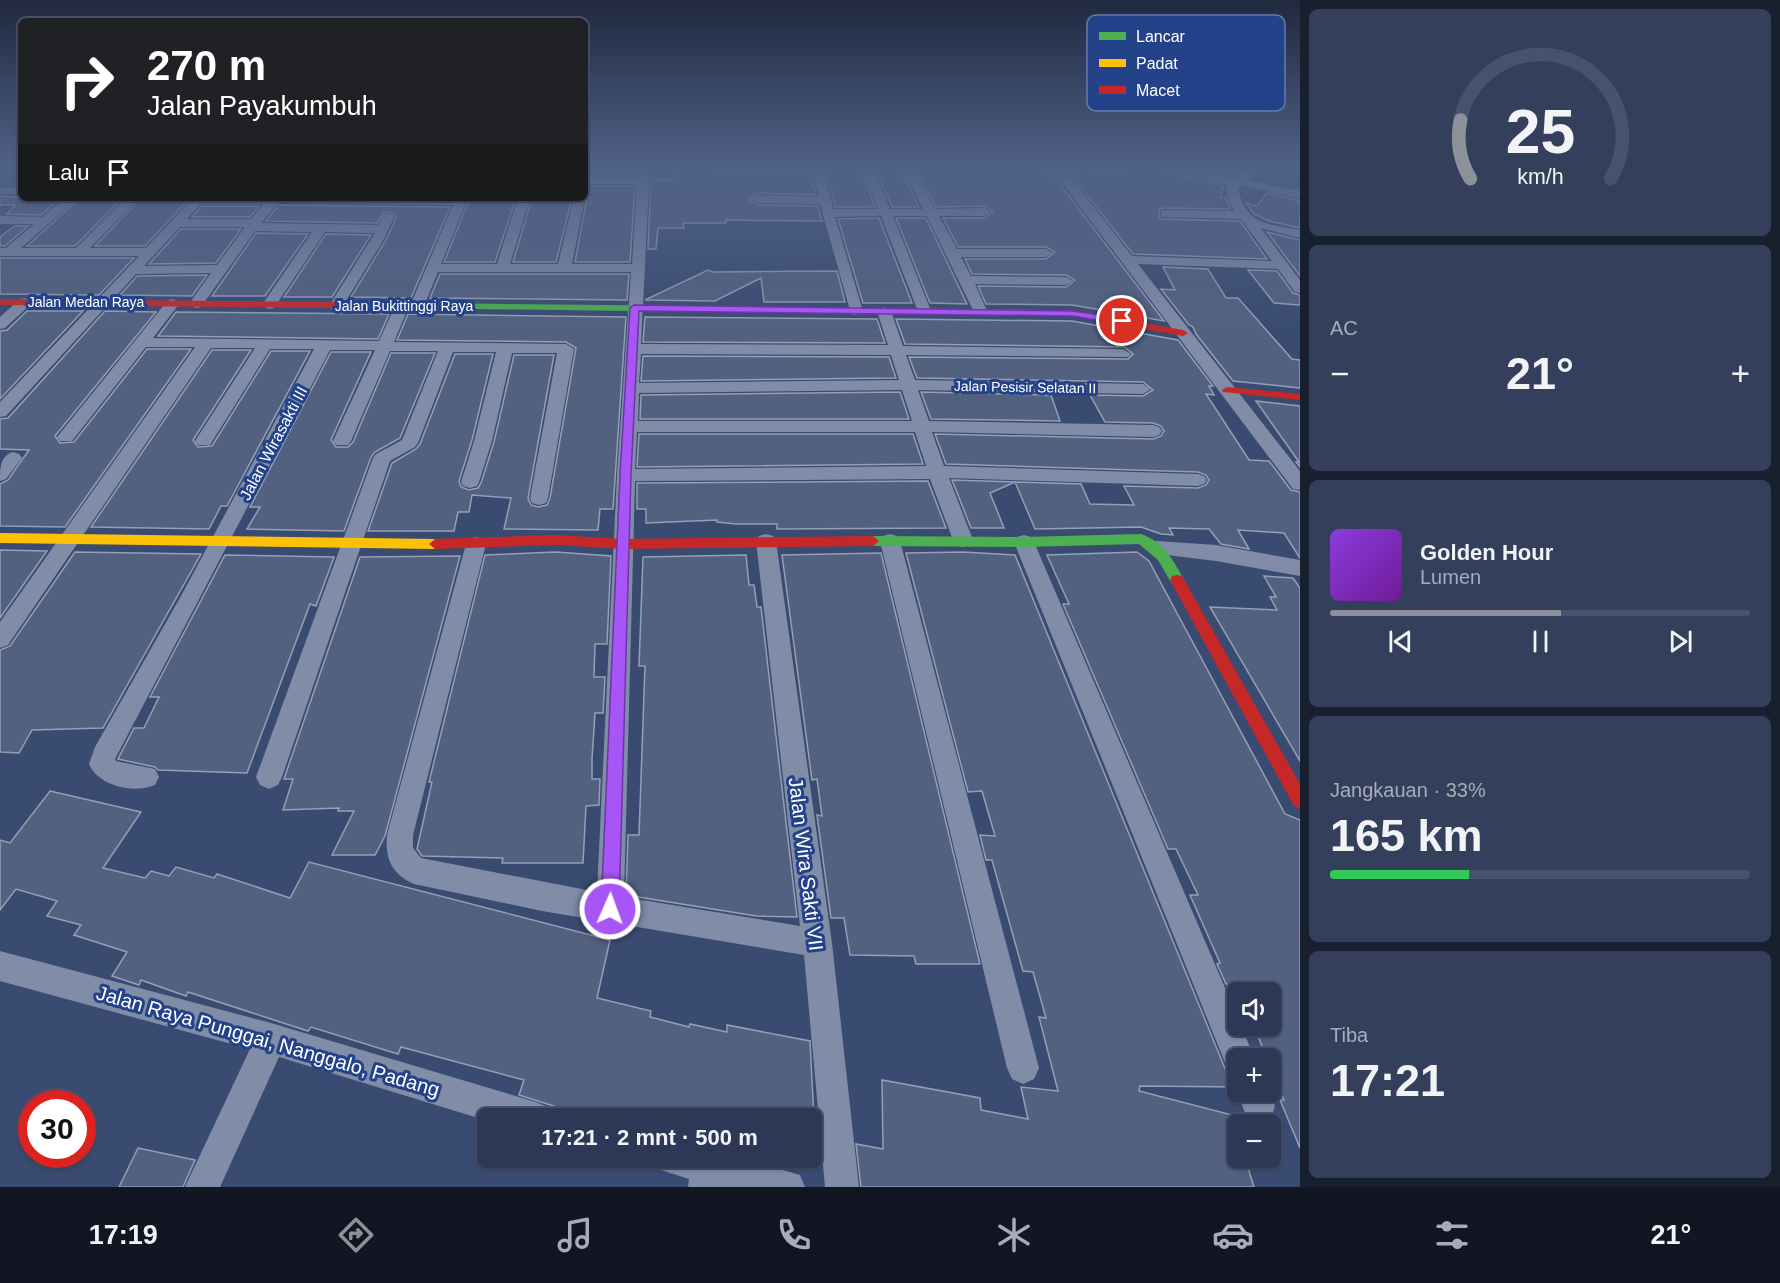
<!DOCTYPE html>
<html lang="id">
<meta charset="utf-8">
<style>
:root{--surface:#2c3856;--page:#343f5c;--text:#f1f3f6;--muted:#a6acb9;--line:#48526c;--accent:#8c9099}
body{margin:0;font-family:Helvetica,sans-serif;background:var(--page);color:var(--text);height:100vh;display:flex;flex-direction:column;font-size:22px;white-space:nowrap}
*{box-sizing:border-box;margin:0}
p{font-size:20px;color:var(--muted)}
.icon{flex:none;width:33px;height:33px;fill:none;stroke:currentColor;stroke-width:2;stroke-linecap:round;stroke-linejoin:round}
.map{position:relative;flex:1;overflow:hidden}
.drawer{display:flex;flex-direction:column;gap:9px;padding:9px;background:#181f2f;width:480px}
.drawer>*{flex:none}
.guide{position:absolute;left:18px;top:18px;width:570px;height:183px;border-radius:9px;box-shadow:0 2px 4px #0004,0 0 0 2px var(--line);background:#202124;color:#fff;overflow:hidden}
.controls{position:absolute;left:1227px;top:982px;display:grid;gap:12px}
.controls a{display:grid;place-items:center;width:54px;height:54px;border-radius:9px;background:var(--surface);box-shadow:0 2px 4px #0004,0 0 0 2px var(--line);font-size:30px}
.speed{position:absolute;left:18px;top:1090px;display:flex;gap:12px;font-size:30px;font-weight:700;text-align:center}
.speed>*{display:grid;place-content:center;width:78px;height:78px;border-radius:50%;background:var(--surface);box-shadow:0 2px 4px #0004,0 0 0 2px var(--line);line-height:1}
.speed .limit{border:9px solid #d22;background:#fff;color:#111}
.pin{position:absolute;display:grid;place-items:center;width:51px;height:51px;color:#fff;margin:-26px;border:3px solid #fff;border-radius:50%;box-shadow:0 2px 6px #0007}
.me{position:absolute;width:66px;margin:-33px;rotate:2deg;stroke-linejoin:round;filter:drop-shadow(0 0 4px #0008)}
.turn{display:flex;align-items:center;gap:21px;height:126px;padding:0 30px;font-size:27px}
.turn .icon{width:78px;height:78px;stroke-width:2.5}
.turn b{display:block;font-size:42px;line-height:51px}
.then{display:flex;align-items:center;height:57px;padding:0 30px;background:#0003;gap:12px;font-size:22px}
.big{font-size:45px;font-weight:600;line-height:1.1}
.drawer .tile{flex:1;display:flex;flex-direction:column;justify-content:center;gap:9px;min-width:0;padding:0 21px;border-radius:9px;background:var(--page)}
.drawer .dial{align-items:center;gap:0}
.dial svg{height:156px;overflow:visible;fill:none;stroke:var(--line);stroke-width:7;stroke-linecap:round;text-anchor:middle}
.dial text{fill:var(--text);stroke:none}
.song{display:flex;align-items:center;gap:18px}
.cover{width:72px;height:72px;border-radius:9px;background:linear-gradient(135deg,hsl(270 70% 55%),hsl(280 70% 35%))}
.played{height:6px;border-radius:3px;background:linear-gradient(90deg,var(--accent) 55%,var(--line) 55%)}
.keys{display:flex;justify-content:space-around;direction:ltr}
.heat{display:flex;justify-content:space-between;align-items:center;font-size:33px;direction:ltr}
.charge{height:9px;border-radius:4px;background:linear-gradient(90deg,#34c759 33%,var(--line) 0)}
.trip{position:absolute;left:477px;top:1108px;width:345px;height:60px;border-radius:9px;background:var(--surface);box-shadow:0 2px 4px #0004,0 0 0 2px var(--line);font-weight:600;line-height:60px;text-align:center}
.tab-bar{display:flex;height:96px;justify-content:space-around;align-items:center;background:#121622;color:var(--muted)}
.tab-bar .icon{width:42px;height:42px}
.tab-bar .selected{color:var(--accent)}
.tab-bar b{font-size:27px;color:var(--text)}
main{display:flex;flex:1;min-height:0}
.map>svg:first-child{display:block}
.building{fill:#536181;stroke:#959fb5;stroke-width:1.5}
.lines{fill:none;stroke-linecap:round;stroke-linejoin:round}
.street{fill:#818ca7;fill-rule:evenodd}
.fast{fill:#4caf50;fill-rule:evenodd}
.slow{fill:#ffc107;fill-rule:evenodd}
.jam{fill:#c62828;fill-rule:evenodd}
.route{fill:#a855f7;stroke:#6d37a1;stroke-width:1.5}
.labels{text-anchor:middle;stroke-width:6;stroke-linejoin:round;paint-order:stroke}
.far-street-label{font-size:14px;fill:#fff;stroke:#234289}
.street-label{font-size:16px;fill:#fff;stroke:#234289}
.near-street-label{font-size:20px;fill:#fff;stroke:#234289}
.key{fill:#234289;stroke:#657bac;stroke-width:1.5}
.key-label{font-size:16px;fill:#fff}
</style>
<main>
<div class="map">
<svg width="1300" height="1187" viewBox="0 0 1300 1187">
<rect width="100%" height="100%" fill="#3a4b72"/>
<!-- building -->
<g class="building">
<polygon points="585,164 637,164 636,176 585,176"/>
<polygon points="680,164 810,164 723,165 715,171 723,175 811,175 816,195 757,193 749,200 757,205 818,206 822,221 726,220 726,223 683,223 684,228 658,228 656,249 648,249 651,179 674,180 674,166 680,166"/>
<polygon points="825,164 859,164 875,207 835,207"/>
<polygon points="874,164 898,164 919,207 892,207"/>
<polygon points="913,164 1039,164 1041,167 1047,167 1164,321 1072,305 986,304 978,286 1066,287 1075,280 1066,275 972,274 965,259 1046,259 1055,252 1046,247 958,247 943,218 985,218 993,211 985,206 936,207"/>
<polygon points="1122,164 1158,164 1167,172 1224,186 1220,197 1226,198 1230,209 1164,208 1159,210 1159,219 1240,221 1267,259 1133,254 1065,167 1089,167 1111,171 1113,166 1122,168"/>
<polygon points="1182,164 1239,164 1232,176"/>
<polygon points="585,186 635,186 630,262 575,262 587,197"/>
<polygon points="1267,193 1300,201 1300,228 1269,221 1254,214 1246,203 1257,206"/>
<polygon points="0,196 21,198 61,198 41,215 7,214 15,205 0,205"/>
<polygon points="80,198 123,198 75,246 27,246"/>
<polygon points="141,198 190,198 145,246 95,246"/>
<polygon points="470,198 516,198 495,262 444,262"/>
<polygon points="532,198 572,198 556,262 513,262"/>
<polygon points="279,205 450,207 411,298 351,297 386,240 396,218 394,213 384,212 377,223 266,221"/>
<polygon points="202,206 259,206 250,217 192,217"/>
<polygon points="879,218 912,303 863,303 838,219"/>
<polygon points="896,218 926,218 967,304 930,303"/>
<polygon points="15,226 28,226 5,246 0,246 0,237"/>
<polygon points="181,229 241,229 216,263 149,264"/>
<polygon points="1267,232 1300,240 1300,276"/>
<polygon points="256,233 308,234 265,296 212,296"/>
<polygon points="326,234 371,235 332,297 284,297"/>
<polygon points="0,258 134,258 99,295 0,294"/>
<polygon points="1163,267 1208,269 1226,298 1238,298 1292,359 1300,360 1300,388 1233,381 1196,334 1193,327 1189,325 1161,289 1175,290"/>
<polygon points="708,270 713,272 837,271 845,302 764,302 761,278 715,301 645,300"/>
<polygon points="1248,270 1277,271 1293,293 1300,295 1300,305 1274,303"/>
<polygon points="440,274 629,274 627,300 430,298"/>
<polygon points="207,275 192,296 120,295 137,276"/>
<polygon points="27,311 83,311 0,399 0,331 7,330"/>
<polygon points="105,311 156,312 55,436 60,443 74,442 147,349 191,349 65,527 0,526 0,484 8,480 29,450 0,449 0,419 8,418"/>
<polygon points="176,312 389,314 378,339 158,336"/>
<polygon points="408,314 626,317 613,509 600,509 598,530 504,529 511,498 472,495 469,512 458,512 454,531 368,531 392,463 416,449 420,444 455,354 493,354 472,440 459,481 461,487 469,490 478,488 481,483 494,442 514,355 554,355 528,498 531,505 538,507 547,505 550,498 576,348 566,342 397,340"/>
<polygon points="645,317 877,319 885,343 643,342"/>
<polygon points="896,319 1072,321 1178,340 1213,386 1209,386 1214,395 1206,394 1249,460 1269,461 1291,490 1300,492 1300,558 1284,533 1238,530 1249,549 1221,544 1209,529 1169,528 1173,535 1161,534 1141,527 1035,529 1015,482 990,493 1004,528 971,528 952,480 1081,484 1090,504 1134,505 1124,486 1198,488 1206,485 1209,480 1206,475 1198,472 946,464 935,434 1153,439 1161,436 1164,431 1161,426 1153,423 1105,422 1090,395 1143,396 1153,390 1143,382 917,378 909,357 1128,359 1133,354 1124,347 905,344"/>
<polygon points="212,350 251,350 193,440 198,447 212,446 271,351 310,351 227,506 221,506 209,529 91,527"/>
<polygon points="331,352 371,352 331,440 336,447 348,447 353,442 391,353 435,353 400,438 375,452 371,457 344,531 247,529 260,507 250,507"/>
<polygon points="643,356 889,357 896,378 641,381"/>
<polygon points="900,392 909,419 640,419 641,395"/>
<polygon points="921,392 1051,395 1060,421 931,419"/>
<polygon points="1256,401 1300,406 1300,467 1296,462 1299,462"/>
<polygon points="639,434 913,434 923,464 637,467"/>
<polygon points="928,481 946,528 777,529 777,524 736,524 717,522 717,520 646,523 646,509 637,509 637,483"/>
<polygon points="0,550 47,551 0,618"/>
<polygon points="75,552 201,554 103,728 32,730 19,753 0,752 0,650 10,646"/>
<polygon points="556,552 611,556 607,644 595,644 594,677 605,677 603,713 595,713 592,759 592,779 600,779 599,805 586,806 583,863 502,863 503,858 422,856 417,849 432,782 429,782 485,555"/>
<polygon points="963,552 1015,555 1226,1071 1235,1075 1238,1082 1238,1087 1140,1086 1139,1091 1236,1116 1238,1158 1245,1158 1254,1187 861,1187 856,1144 883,1149 882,1080 980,1098 981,1110 1028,1119 1021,1087 1058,1091 1039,1017 1046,1018 1033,972 1023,971 992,860 986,860 980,835 995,836 982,791 968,792 906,553"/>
<polygon points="1137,552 1149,561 1285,814 1300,820 1300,1148 1280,1100 1284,1100 1270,1067 1270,1059 1267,1059 1254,1026 1270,1026 1270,993 1238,993 1234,984 1226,984 1217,964 1220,963 1190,895 1198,895 1176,849 1168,849 1063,604 1069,604 1047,555"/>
<polygon points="881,553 980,964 916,964 914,956 850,955 844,918 831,918 817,815 822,816 817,779 812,780 782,555"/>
<polygon points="225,555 334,557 316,606 310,604 247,773 158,770 155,767 118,759 134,728 144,728 159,697 150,697"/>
<polygon points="746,555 749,585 754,585 757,607 761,607 797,917 756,916 626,895 628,835 639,835 645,666 639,666 643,557"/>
<polygon points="460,556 385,836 375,855 332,855 354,811 338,811 339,808 283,810 293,779 284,779 360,557"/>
<polygon points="1264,576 1293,578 1300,588 1300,761 1210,607 1277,610 1270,597 1276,597"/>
<polygon points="50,791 141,812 103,868 145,878 151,871 169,876 176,867 214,878 217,874 290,898 309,862 610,940 597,998 651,1011 650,1017 689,1027 690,1024 727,1032 727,1025 810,1041 814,1119 594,1119 519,1095 524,1080 401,1047 398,1054 311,1027 308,1031 188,992 186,996 141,980 139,985 112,976 127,952 74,935 81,925 47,916 57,901 16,889 0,910 0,840 10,843"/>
<polygon points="138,1148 195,1160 183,1187 119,1187"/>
</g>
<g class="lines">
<!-- street -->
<g class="street">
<rect x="0" y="164" width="21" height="4"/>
<path d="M 639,164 L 650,164 L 641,344 L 888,345 L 877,311 L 884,307 L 891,311 L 903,346 L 1123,349 L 1131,354 L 1128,357 L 906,355 L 915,380 L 1143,384 L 1151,389 L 1143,394 L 918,390 L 929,421 L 1153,425 L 1159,427 L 1162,431 L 1159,435 L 1153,437 L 932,432 L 944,466 L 1198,474 L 1204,476 L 1207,480 L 1204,484 L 1198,486 L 949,478 L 973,540 L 970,545 L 963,547 L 956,545 L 953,540 L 930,479 L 635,481 L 624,897 L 800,926 L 756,541 L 759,536 L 766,534 L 773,536 L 776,541 L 832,943 L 859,1187 L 825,1187 L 804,955 L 542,911 L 414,884 C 391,874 385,858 387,835 L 466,544 L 469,539 L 476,537 L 483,539 L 486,544 L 413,835 L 413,848 L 421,858 L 597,892 L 617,475 L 631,272 L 438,272 L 424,306 L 417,310 L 410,306 L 453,205 L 278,203 L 261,223 L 378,225 L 384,214 L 392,214 L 394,217 L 384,239 L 341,309 L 331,309 L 329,306 L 375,233 L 325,232 L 274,308 L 269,309 L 262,305 L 312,232 L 255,231 L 201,307 L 196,308 L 189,304 L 211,273 L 136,274 L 6,416 L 0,417 L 0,402 L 139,256 L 0,256 L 0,248 L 6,248 L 34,224 L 0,224 L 0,216 L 42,217 L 65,198 L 78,198 L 21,248 L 76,248 L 126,198 L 139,198 L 90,248 L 146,248 L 193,198 L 468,198 L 441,264 L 497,264 L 518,198 L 530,198 L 510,264 L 558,264 L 574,198 L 585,197 L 572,264 L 632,264 L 637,184 L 585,184 L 585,178 L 638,178 ZM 201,204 L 264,204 L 251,219 L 187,219 ZM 180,227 L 245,227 L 217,265 L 144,266 ZM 641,354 L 891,355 L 899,380 L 639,383 ZM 902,390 L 912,421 L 638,421 L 639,393 ZM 637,432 L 915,432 L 926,466 L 635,469 Z"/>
<polygon points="812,164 823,164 833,209 878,209 861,164 872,164 890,209 923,209 900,164 911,164 935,209 985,208 991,212 985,216 939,216 957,249 1046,249 1053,253 1046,257 961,257 971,276 1066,277 1073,281 1066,285 975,284 987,311 980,315 975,314 927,216 893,216 931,311 924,315 919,314 881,216 835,217 863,311 856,315 851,314 820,204 757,203 751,199 757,195 819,197 813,173 723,173 717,170 723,167 812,167"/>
<path d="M 1048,164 L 1060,164 L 1132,256 L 1272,261 L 1241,219 L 1161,217 L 1161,211 L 1165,210 L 1235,211 L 1229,203 L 1226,187 L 1228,185 L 1168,170 L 1160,164 L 1173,164 L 1234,179 L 1253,164 L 1264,164 L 1248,180 L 1300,191 L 1300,199 L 1241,185 L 1238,188 C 1246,226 1267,223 1300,230 L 1300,238 L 1261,228 L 1300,280 L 1300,293 L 1295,292 L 1278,269 L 1138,264 L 1300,471 L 1300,490 L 1293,489 Z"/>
<rect x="0" y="188" width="21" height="6"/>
<polygon points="25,298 32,302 30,305 5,328 0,329 0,317 20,299"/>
<path d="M 173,299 L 180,303 L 153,338 L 379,341 L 395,306 L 402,302 L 409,306 L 394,342 L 566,344 L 574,349 L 548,498 L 546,503 L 539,505 L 532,503 L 530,498 L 557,353 L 512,353 L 492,441 L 479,482 L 477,486 L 470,488 L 463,486 L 461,482 L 474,441 L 496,352 L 453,352 L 418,443 L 415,447 L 390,461 L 282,777 L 278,785 L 269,789 L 260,785 L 256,777 L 373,458 L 376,454 L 402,440 L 438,351 L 390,351 L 351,441 L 348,445 L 336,445 L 333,441 L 375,350 L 330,350 L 115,759 L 116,761 L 155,769 L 159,777 L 155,785 C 134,794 98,786 89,764 L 95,747 L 181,596 L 314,349 L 270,349 L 210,445 L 198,445 L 195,441 L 255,348 L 211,348 L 8,645 L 0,648 L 0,622 L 195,347 L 146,347 L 72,441 L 60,441 L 57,437 L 168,300 Z"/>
<path d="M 13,452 L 19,454 L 22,458 L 6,479 L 0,481 C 0,468 0,456 13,452 Z"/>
<polygon points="890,534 897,536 900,541 1039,1068 1034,1079 1023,1084 1012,1079 1007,1068 880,541 883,536"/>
<polygon points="1024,535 1031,537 1034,542 1238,1018 1238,1026 1241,1026 1255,1059 1238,1059 1238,1074 1228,1070 1014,542 1017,537"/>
<polygon points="1157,541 1216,545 1300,560 1300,576 1216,561 1150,553 1147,548 1150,543"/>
<polygon points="0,951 271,1023 536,1102 548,1107 553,1119 488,1121 279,1057 220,1187 185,1187 250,1049 0,981"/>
<polygon points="1238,1090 1238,1092 1270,1092 1275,1106 1271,1118 1259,1122 1247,1118 1237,1092"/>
<polygon points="656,1158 741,1158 800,1175 805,1187 688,1187 689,1179 661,1170"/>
</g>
<!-- fast -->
<g class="fast">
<polygon points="337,302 701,306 706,309 701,312 334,307 332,305"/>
<path d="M 1141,534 C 1163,541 1174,561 1184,580 L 1182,584 L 1172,584 L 1158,560 L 1139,544 L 1024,547 L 873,546 L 867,541 L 873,536 L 1024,537 Z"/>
</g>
<!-- slow -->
<g class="slow">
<polygon points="701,306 1042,310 1047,313 1042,316 698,311 698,307"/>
<polygon points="0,533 435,539 441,544 435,549 0,543"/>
</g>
<!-- jam -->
<g class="jam">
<polygon points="0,299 337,302 342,305 337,308 0,305"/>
<polygon points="1072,310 1183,330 1188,333 1183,336 1072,316 1042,316 1037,313 1042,310"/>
<polygon points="1227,387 1300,394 1300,400 1223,392 1222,390"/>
<polygon points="556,535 624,539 873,536 879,541 873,546 624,549 556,545 435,549 429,544 435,539"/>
<polygon points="1177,575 1182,576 1300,784 1300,808 1294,806 1170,580 1172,576"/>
</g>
</g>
<!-- sky -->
<linearGradient id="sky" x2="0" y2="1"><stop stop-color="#20293f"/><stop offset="0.5" stop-color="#4f6187"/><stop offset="1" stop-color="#4f6187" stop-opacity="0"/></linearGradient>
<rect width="1300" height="330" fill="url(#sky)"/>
<!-- route -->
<polygon class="route" points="634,305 1072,311 1122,318 1127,321 1122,324 1072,316 639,311 631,475 619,909 616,916 610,918 603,916 601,909 620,475 630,308"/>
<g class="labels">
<!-- far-street labels -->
<g class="far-street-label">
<text x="86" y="307">Jalan Medan Raya</text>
<text x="404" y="311">Jalan Bukittinggi Raya</text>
<text transform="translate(1025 387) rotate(1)" y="5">Jalan Pesisir Selatan II</text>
</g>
<!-- street labels -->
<g class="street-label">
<text transform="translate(273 443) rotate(-62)" y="6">Jalan Wirasakti III</text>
</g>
<!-- near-street labels -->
<g class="near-street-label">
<text transform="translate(806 864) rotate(83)" y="7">Jalan Wira Sakti VII</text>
<text transform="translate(268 1041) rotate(16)" y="7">Jalan Raya Punggai, Nanggalo, Padang</text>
</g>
</g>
<!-- legend -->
<rect x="1087" y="15" width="198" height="96" rx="9" class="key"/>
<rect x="1099" y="32" width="27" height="8" fill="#4caf50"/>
<rect x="1099" y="59" width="27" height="8" fill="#ffc107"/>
<rect x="1099" y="86" width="27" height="8" fill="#c62828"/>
<g class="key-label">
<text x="1136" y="42">Lancar</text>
<text x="1136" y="69">Padat</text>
<text x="1136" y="96">Macet</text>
</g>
</svg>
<div class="controls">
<a><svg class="icon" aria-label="sound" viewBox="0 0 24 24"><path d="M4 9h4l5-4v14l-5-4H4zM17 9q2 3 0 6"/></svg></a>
<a>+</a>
<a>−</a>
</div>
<div class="speed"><div class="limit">30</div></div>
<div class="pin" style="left:1122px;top:321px;background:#d93025"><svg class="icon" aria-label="arrive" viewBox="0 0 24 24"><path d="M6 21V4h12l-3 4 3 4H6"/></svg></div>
<svg class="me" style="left:610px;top:909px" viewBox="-20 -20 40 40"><circle r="17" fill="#a855f7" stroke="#fff" stroke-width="3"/><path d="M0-11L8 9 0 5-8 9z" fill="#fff"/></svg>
<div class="trip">17:21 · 2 mnt · 500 m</div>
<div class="guide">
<div class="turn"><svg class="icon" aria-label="right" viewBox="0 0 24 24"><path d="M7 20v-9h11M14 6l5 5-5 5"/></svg><div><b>270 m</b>Jalan Payakumbuh</div></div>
<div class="then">Lalu<svg class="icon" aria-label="arrive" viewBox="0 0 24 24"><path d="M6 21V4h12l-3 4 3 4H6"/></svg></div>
</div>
</div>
<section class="drawer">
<div class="tile dial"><svg viewBox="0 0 100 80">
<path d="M14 69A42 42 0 1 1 86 69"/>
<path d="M14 69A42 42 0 0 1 9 39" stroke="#8c9099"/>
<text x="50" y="56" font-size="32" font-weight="700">25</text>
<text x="50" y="72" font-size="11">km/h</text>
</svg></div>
<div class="tile"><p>AC</p>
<div class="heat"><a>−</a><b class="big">21°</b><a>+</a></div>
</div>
<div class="tile">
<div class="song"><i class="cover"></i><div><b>Golden Hour</b><p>Lumen</p></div></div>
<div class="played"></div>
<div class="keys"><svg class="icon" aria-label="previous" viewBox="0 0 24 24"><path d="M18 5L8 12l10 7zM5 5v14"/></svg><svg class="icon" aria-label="pause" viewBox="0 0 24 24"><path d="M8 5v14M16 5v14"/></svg><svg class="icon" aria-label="next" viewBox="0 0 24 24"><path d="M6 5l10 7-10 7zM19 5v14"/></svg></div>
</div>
<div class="tile"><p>Jangkauan · 33%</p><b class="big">165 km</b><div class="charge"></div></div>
<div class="tile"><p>Tiba</p><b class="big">17:21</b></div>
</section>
</main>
<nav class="tab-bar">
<b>17:19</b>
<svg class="icon selected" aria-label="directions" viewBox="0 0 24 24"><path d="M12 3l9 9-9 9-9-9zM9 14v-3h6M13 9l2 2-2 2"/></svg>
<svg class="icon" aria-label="music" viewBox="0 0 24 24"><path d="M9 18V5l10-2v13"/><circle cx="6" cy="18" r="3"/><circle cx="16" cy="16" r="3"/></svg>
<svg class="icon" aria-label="phone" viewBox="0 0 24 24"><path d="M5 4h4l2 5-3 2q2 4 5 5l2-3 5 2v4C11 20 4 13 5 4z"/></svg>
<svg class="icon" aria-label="climate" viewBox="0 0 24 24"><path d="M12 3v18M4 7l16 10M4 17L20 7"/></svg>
<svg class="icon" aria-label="car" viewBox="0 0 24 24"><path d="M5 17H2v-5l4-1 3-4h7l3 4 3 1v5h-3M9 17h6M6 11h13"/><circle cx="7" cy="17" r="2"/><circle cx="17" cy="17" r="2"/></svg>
<svg class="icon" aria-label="filters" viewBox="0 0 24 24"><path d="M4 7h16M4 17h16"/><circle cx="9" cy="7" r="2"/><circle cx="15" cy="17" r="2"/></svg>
<b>21°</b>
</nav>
